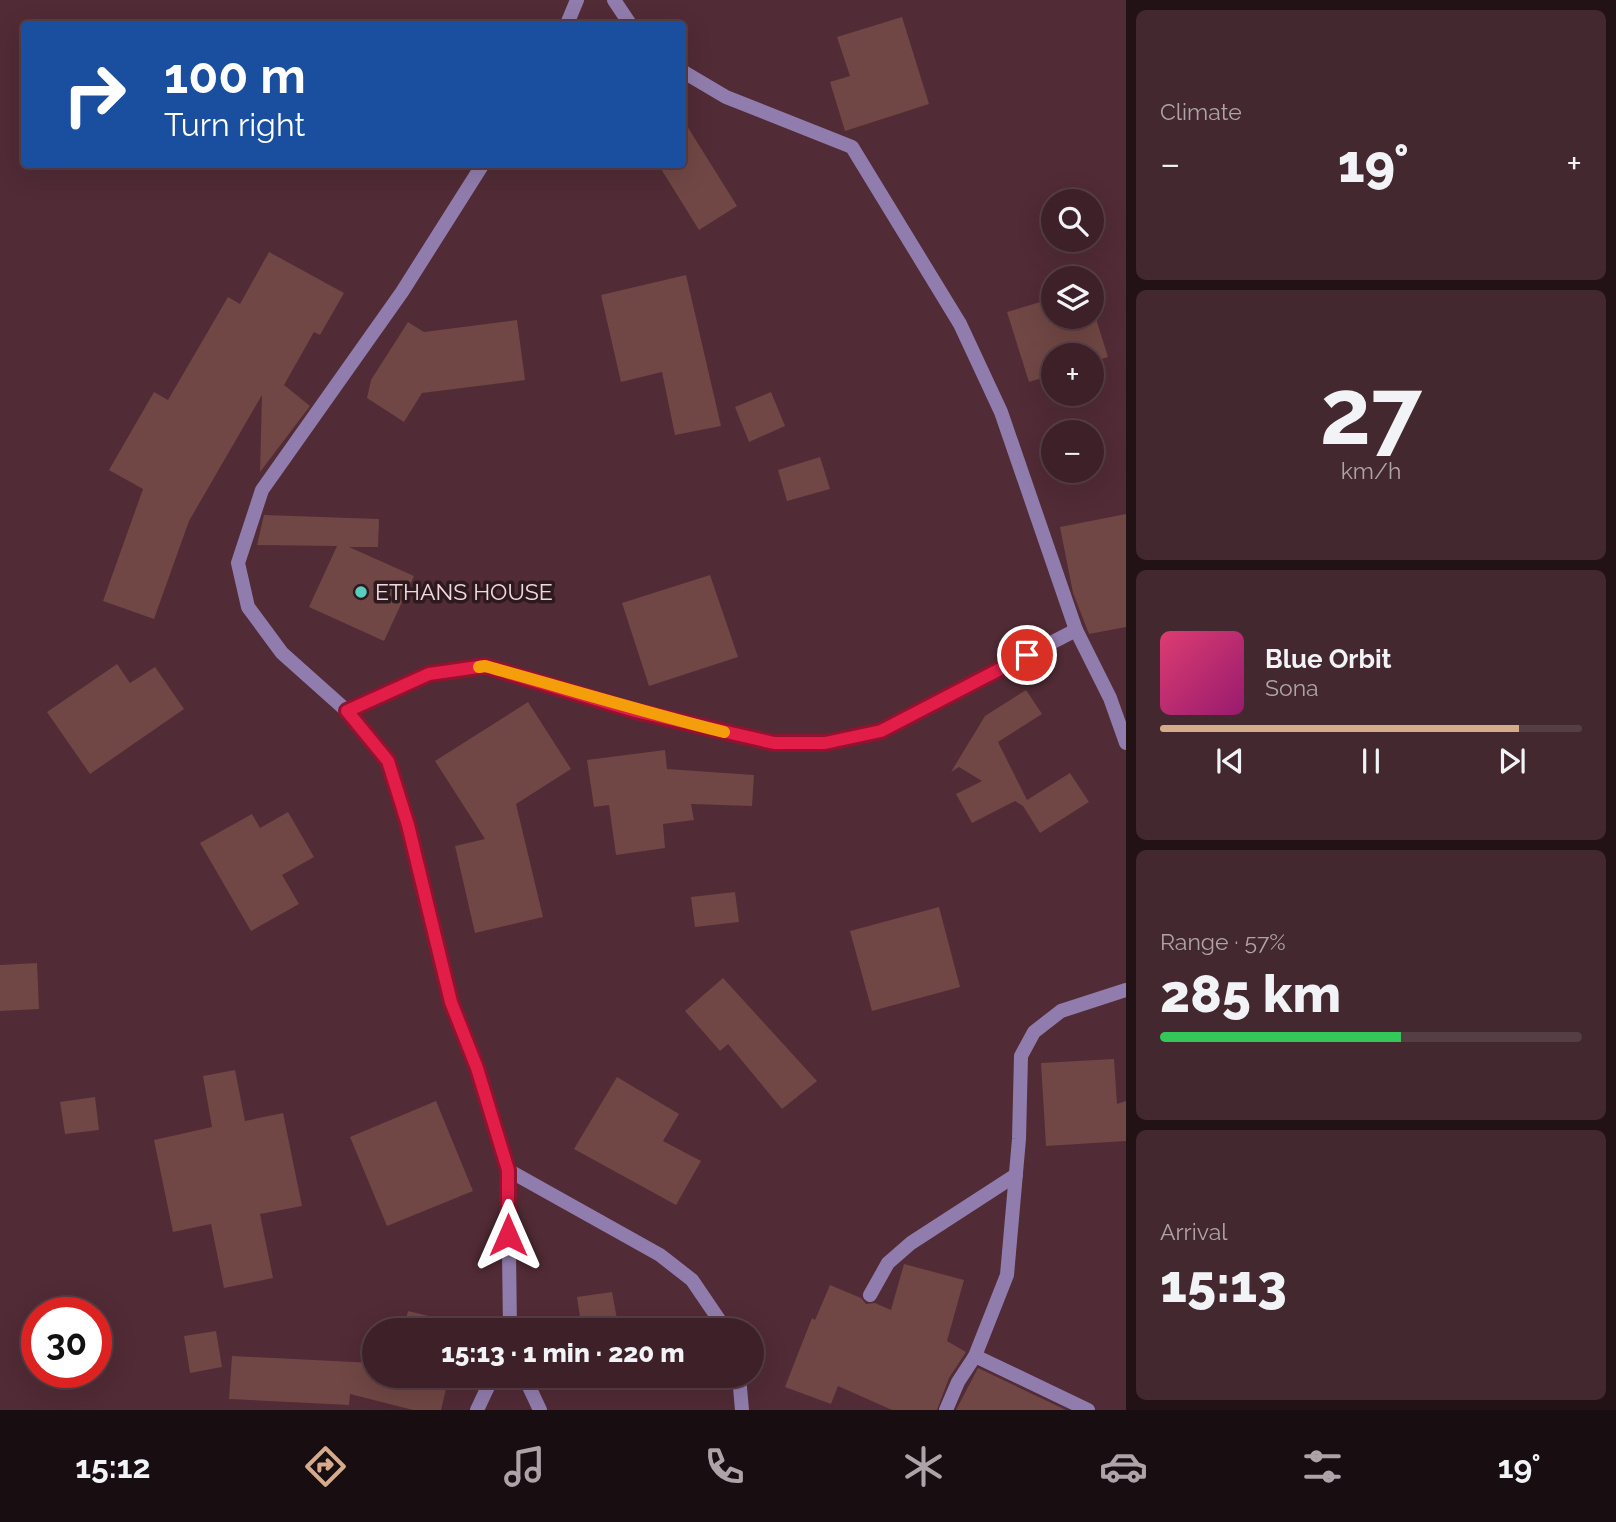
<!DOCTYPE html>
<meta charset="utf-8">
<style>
:root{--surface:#3d2028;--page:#442830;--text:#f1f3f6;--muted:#ada3a8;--line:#563e45;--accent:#d6ab8b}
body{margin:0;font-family:Raleway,sans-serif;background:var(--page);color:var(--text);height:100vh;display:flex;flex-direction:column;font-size:26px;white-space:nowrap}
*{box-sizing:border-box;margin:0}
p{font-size:23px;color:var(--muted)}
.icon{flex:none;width:38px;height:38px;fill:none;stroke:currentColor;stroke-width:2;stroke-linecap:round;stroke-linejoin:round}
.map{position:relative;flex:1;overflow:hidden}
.details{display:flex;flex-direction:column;gap:10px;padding:10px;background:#221216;width:490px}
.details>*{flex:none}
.hud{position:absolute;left:21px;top:21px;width:665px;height:147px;border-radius:7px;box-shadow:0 7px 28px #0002,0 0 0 2px var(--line);background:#1a4fa0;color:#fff;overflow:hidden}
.tools{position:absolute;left:1041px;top:189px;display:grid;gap:14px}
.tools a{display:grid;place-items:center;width:63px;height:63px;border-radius:50%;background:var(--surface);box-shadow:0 7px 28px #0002,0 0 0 2px var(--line);font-size:35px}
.speed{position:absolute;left:21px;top:1297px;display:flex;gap:14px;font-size:35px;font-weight:700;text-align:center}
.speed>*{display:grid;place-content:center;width:91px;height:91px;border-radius:50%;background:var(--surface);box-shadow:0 7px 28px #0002,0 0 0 2px var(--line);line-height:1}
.speed .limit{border:10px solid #d22;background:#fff;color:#111}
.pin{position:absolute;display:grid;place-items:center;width:60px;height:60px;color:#fff;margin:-30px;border:4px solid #fff;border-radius:50%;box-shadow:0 2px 7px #0007}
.me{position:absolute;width:77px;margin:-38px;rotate:0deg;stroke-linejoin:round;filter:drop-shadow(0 0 5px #0008)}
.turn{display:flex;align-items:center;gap:24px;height:147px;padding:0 28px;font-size:32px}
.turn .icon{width:91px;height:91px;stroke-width:2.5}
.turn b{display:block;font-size:49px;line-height:60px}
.big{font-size:52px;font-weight:800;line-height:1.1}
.details .card{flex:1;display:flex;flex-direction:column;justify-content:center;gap:10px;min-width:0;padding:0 24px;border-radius:10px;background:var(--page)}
.details .dial{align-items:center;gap:0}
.dial b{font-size:91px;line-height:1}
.song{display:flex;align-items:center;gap:21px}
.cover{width:84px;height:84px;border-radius:10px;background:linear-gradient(135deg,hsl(340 70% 55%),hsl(320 70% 35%))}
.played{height:7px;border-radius:4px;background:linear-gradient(90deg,var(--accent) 85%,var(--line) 85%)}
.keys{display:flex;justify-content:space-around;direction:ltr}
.heat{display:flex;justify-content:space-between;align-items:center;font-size:38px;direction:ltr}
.charge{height:10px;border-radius:5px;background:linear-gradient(90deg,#34c759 57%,var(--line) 0)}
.trip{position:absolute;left:362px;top:1318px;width:402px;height:70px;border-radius:35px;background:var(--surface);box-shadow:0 7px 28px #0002,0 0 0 2px var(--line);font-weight:800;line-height:70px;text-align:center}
.tab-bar{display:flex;height:112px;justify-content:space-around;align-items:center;background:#180d10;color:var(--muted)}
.tab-bar .icon{width:49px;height:49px}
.tab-bar .current{color:var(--accent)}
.tab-bar b{font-size:32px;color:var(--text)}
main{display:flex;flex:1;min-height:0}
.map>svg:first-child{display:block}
.building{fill:#704744}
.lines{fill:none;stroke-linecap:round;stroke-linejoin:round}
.minor{stroke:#917dad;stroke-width:14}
.route-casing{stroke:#92132f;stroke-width:18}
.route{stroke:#e11d48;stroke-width:12}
.slow{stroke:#f59e0b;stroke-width:12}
.poi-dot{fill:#59cebe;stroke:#2c1a1f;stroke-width:2.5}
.labels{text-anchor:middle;stroke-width:7;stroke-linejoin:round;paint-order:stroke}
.poi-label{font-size:23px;fill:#f2d8de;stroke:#2c1a1f;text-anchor:start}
</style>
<main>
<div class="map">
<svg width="1126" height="1410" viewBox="0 0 1126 1410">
<rect width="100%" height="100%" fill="#512b36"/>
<!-- building -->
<g class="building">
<polygon points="902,17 929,104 845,131 830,82 850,76 837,37"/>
<polygon points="682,118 737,206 699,230 658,164 682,164"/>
<polygon points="269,252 344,293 320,335 314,332 284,385 310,406 260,472 262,395 189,521 154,619 103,601 143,489 109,470 154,392 168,400 228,297 240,304"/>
<polygon points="686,275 721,426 675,435 662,372 621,382 601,295"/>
<polygon points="1054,298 1054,317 1092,317 1092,306 1108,357 1092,362 1092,355 1054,355 1054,374 1029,382 1007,312"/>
<polygon points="517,320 525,380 422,393 404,422 367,398 371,380 408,322 424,332"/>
<polygon points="771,392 785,426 749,442 735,407"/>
<polygon points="820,457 830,489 787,501 778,470"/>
<polygon points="1126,514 1126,627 1089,634 1073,593 1060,527"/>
<polygon points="264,515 379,519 378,547 349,547 414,576 384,641 309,607 337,546 257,545"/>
<polygon points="710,575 738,657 649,686 622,603"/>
<polygon points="117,664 130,683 155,667 184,709 90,774 47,712"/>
<polygon points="1026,690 1042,714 998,742 1027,800 1070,773 1089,802 1040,833 1023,806 1015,801 972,823 956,794 982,781 959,767 951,772 985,716"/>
<polygon points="528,702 571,769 516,804 543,917 475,933 455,846 485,839 435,761"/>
<polygon points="665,750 667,769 754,775 752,806 691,804 694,820 663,824 665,848 616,855 609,805 594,807 587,760"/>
<polygon points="288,812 314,857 282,875 299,904 251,931 200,843 252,814 260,828"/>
<polygon points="735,892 739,922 695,927 691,897"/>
<polygon points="939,907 960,987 872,1011 850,931"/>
<polygon points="37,963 39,1009 0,1011 0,965"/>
<polygon points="723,978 817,1081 782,1109 728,1044 720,1051 685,1011"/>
<polygon points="1114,1059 1117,1104 1126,1101 1126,1141 1046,1146 1041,1063"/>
<polygon points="235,1070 245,1121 283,1113 302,1206 260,1214 273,1278 224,1288 211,1224 173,1232 154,1140 212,1127 203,1076"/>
<polygon points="617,1077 679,1114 663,1141 701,1161 676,1205 574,1149"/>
<polygon points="95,1097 99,1130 65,1134 60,1102"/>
<polygon points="436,1101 473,1191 387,1226 350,1137"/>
<polygon points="904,1264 964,1280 947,1341 966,1352 949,1378 937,1410 892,1410 838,1386 831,1404 785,1387 812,1318 815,1320 830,1285 861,1298 866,1304 875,1303 891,1310"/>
<polygon points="612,1292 619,1330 582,1330 577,1297"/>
<polygon points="408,1311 462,1324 461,1330 403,1330"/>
<polygon points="216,1331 222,1367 190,1373 184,1336"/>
<polygon points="232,1356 374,1363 374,1376 449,1376 441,1410 413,1410 350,1394 349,1405 229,1399"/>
<polygon points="978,1368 1066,1410 956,1410"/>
</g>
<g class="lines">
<!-- minor -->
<g class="minor">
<polyline points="614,0 630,24"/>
<polyline points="567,24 577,0"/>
<polyline points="682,71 726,97 852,147 960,324 1001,412 1076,630 1110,698 1126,743"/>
<polyline points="483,164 402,292 262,490 238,563 248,607 282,653 347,711 388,761 408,825 451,1001 477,1068 508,1170 660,1255 692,1280 726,1330"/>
<polyline points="347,711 429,674 485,666 635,711 773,743 826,743 881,731 1076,630"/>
<polyline points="508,1170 510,1330"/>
<polyline points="870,1295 888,1263 911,1243 1016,1175"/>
<polyline points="975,1356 1088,1410"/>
<polyline points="524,1376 540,1410"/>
<polyline points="739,1376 742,1410"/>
<polyline points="477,1410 493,1376"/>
<polyline points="946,1410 958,1382 975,1356 1007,1275 1019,1139 1021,1056 1034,1032 1061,1011 1126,990"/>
</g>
</g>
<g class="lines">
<defs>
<polyline id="route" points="508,1235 508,1170 477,1068 451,1002 408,825 388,761 347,711 429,674 485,666 635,711 774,743 825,743 881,731 1027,655"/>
</defs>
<!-- route casing -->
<use href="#route" class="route-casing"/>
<!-- route -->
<use href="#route" class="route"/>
<!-- slow -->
<path class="slow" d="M 479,667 L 485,666 C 565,688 644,712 724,732"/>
</g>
<!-- markers -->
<circle class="poi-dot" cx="361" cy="592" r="7"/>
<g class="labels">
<!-- poi labels -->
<g class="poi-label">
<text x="375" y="600">ETHANS HOUSE</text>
</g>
</g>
</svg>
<div class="tools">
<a><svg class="icon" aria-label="search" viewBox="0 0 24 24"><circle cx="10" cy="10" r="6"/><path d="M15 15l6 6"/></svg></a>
<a><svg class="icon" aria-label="layers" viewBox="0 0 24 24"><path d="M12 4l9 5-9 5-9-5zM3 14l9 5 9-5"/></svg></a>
<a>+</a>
<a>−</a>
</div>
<div class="speed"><div class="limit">30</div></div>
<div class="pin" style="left:1027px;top:655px;background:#d93025"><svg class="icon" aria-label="arrive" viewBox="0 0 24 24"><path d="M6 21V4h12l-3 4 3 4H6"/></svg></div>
<svg class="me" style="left:508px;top:1235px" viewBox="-20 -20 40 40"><path d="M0-17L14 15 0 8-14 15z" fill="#e11d48" stroke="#fff" stroke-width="4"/></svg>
<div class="trip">15:13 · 1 min · 220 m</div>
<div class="hud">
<div class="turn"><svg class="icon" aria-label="right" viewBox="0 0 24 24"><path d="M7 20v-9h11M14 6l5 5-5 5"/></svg><div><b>100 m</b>Turn right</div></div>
</div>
</div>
<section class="details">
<div class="card"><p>Climate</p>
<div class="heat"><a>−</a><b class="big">19°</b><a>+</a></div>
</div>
<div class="card dial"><b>27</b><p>km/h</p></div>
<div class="card">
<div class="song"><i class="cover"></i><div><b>Blue Orbit</b><p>Sona</p></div></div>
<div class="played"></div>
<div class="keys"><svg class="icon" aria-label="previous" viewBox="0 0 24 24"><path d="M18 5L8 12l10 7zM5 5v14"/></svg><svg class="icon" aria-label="pause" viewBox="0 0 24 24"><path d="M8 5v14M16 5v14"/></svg><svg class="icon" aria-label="next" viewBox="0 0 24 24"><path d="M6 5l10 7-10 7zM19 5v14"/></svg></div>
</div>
<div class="card"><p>Range · 57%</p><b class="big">285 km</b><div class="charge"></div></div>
<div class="card"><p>Arrival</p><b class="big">15:13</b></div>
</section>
</main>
<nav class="tab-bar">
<b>15:12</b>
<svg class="icon current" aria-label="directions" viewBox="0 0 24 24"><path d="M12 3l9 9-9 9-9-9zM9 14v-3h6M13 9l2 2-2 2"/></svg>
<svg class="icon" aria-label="music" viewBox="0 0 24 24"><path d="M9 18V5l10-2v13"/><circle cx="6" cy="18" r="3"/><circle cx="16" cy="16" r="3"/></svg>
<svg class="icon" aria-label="phone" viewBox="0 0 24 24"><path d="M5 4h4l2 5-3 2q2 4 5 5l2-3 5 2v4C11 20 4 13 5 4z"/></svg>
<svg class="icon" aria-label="climate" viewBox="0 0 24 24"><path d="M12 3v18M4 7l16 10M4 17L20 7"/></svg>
<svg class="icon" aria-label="car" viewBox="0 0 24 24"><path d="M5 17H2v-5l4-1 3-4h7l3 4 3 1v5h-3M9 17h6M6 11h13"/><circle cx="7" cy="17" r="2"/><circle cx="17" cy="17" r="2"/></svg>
<svg class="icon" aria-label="filters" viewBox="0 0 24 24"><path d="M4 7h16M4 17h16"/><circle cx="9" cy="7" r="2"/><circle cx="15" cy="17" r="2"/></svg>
<b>19°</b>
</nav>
